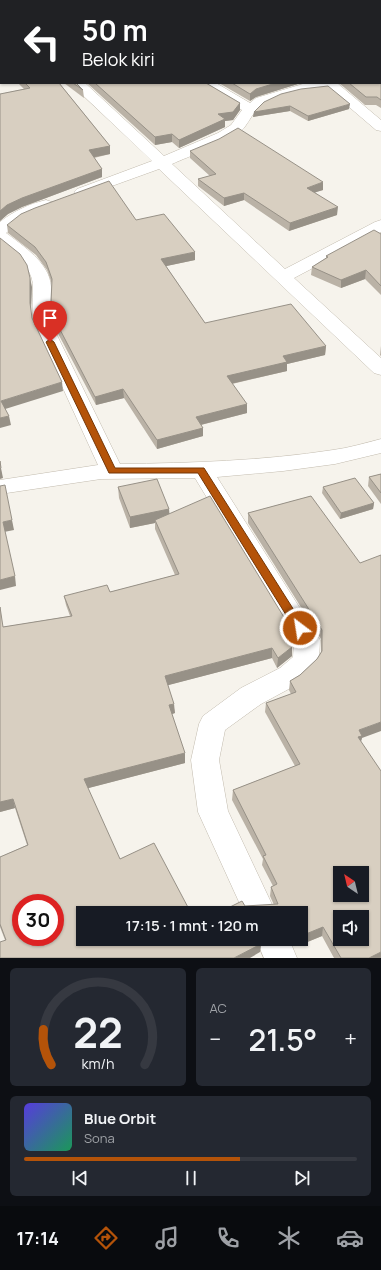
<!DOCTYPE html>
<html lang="id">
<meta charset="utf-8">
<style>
:root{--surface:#171b24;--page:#242831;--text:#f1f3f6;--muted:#9ea1a6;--line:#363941;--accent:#b45309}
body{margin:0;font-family:Manrope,sans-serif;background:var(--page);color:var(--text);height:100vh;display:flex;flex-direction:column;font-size:15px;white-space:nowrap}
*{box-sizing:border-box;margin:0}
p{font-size:13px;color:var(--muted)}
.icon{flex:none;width:22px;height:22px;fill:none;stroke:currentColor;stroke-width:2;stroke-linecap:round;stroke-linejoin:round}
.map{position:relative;height:958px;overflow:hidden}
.side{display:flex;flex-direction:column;gap:10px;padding:10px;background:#0d0f14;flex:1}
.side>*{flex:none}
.guide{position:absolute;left:0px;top:0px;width:381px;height:84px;box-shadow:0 1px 3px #0004;background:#202124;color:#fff;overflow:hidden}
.needle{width:26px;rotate:325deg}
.controls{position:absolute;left:333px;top:866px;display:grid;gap:8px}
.controls a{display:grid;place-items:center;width:36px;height:36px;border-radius:0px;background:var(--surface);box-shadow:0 1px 3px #0004;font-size:20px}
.speed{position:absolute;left:12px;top:894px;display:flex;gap:8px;font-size:20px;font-weight:700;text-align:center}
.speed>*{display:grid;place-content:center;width:52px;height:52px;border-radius:50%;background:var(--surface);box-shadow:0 1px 3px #0004;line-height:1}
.speed .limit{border:6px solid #d22;background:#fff;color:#111}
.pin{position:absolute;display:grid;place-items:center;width:34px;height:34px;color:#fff;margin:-41px -17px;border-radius:50% 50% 50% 0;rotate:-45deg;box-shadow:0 0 4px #0007}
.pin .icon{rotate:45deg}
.me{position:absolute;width:44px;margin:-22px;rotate:329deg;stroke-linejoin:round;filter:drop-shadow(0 0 3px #0008)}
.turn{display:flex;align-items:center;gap:14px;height:84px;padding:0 16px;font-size:18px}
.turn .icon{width:52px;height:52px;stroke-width:2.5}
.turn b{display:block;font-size:28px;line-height:34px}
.big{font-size:30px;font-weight:600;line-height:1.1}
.side .widget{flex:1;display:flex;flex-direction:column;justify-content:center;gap:6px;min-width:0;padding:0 14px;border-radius:6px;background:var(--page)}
.side .dial{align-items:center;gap:0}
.dial svg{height:104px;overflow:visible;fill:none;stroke:var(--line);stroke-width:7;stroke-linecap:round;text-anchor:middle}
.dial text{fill:var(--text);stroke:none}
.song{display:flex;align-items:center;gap:12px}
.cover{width:48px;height:48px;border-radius:6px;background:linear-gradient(135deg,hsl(250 70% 55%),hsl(150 70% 35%))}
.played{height:4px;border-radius:2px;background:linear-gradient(90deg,var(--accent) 65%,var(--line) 65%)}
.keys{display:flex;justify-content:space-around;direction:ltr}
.heat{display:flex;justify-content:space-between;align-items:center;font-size:22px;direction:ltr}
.side .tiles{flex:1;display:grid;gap:10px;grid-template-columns:1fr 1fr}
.widget:last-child{grid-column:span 2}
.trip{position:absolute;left:76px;top:906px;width:232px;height:40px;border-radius:0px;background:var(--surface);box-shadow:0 1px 3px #0004;font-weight:600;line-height:40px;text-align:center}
.menu{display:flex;height:64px;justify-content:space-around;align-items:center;background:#090b0e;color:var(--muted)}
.menu .icon{width:28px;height:28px}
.menu .on{color:var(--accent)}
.menu b{font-size:18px;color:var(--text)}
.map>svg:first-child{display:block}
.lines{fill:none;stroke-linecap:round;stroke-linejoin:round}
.street-casing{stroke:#c2bbae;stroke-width:1}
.street{fill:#fff;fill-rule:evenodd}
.wall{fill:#bab2a6}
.shaded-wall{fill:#979187}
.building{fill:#d8cfc1;stroke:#979187;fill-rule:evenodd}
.route{fill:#b45309;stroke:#753606}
</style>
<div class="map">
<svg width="381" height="958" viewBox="0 0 381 958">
<rect width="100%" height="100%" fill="#f6f3ec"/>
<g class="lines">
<defs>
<g id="street">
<path d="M 70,83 L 85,83 L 164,156 L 218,133 L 231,125 L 242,110 L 203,87 L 202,83 L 216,83 L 250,103 L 256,98 L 306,83 L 337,83 L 381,120 L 381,131 L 376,130 L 328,89 C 307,91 272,96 256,111 C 250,117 247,126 241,131 C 228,143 189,156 172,164 L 285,269 L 375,222 L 381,220 L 381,232 L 294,278 L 381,358 L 381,375 L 374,373 L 159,169 L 87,195 L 82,197 L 77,195 L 74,192 L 77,189 L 152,161 Z"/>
<path d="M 46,200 L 52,202 L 54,205 L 52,208 L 21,221 L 6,233 C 23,246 50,263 51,287 C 51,301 49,313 53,327 L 120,464 C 191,463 262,461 333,450 C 349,448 365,443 381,439 L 381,453 L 335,464 L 283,471 L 217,477 L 320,640 L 319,661 L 315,668 L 298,684 L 261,704 L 225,730 L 219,760 L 228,811 L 276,913 L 244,913 L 198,812 L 191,760 L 199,724 L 203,716 L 241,688 L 280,668 L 293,657 L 294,641 L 195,478 L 101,479 L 0,494 L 0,480 L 98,465 L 35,327 C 31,313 33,301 33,287 C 33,267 14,255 0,244 L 0,222 C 14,211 29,204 46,200 Z"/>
<polygon points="256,939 289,939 297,958 264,958"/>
</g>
</defs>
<!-- street casing -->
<use href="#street" class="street-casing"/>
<!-- street -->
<use href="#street" class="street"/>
</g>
<!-- wall -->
<g class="wall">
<polygon points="1,12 1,67 0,66 0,13"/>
<polygon points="381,75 381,108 376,105 365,105 339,83 380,83"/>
<polygon points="18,83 61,83 60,84 110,146 110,154 94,158 102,169 102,177 22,207 8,214 0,221 0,94 24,89"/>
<polygon points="64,83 76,83 83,90 84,98"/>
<polygon points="87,83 206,83 240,103 240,110 233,120 225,121 225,127 179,148 172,142 155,145"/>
<polygon points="219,83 301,83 256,97 250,101"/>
<polygon points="264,102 349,109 308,121 290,111 253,117 254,112"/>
<polygon points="190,151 323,190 315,192 337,215 289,231 244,200 224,206 198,186 198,179 210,176 190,158"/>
<polygon points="136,220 195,260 166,266 205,323 326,346 325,355 287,364 287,371 232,384 247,413 201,425 203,436 157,449 124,398 96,405 54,326 51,304 52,284 47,270 36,255 8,233 7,225"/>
<polygon points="381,234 381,295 365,279 341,288 311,275 312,267 326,258 326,256"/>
<polygon points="381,346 381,356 380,355"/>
<polygon points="381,474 381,504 368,486 369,477"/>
<polygon points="118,487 169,509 169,514 292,656 277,668 272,658 168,685 175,713 172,714 185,763 88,788 83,913 261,944 260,952 5,940 0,927 0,857 27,845 15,808 0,812 3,627 70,616 66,605 64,596 110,592 175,575 155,529 155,523 130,528 119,498"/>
<polygon points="323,487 374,503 373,509 340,519 322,493"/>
<polygon points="311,496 362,738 361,741 381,958 334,958 322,936 300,945 297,939 301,939 301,913 245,906 274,905 270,896 271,887 273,886 262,865 263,859 232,800 233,790 295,766 265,712 266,703 291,694 289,690 290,681 300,675 317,659 321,653 321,639 248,523 248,513"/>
</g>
<!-- shaded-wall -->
<g class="shaded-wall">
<polygon points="0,5 1,5 1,12 0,13"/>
<polygon points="380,65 381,65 381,72 380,73"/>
<polygon points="276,83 301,83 256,97 250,101 250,94 256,89"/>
<polygon points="240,103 240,110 233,120 225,121 225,127 179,148 179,140 218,114"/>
<polygon points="350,104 349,109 308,121 308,116"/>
<polygon points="290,106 290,111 253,117 254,112"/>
<polygon points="172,134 172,142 155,145 155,137"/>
<polygon points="110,146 110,154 90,158 89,150"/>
<polygon points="102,169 102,177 22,207 8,214 0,221 0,211 7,205 22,198"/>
<polygon points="323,182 323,190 307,195 307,188"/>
<polygon points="244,193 244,200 224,206 224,198"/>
<polygon points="338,207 337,215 289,231 290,223"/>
<polygon points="195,252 195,260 162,267 161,259"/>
<polygon points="366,270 365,279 341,288 341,280"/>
<polygon points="30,278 32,287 31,312 30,303"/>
<polygon points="326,346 325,355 287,364 287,371 226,385 227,376 283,356"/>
<polygon points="62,382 63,391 2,410 1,401"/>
<polygon points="123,389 124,398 96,405 95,397"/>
<polygon points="247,404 247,413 196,426 196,417"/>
<polygon points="9,416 11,425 0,428 0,418"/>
<polygon points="203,428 203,436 157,449 157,440"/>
<polygon points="1,468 3,478 0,479 0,469"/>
<polygon points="374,503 373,509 340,519 341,513"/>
<polygon points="169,509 170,519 155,520 155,523 130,528 130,517"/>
<polygon points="12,520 14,530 4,532 3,522"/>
<polygon points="15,576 16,586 0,590 0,580"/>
<polygon points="292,647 292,656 277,668 278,658"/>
<polygon points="272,648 272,658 165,686 165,676"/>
<polygon points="174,704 175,713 169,715 169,705"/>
<polygon points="381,722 381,731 362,738 360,745 357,747 359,730"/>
<polygon points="185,753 185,763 85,789 84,779"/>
<polygon points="13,799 15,808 0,812 0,802"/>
<polygon points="323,927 322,936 300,945 301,936"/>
<polygon points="261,944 260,952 250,958 234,958"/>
<polygon points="381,952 381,958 369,958"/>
</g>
<!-- building -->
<g class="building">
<polygon points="0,0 292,0 293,1 1,1 1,5 0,5"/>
<polygon points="1,12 1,60 0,59 0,13"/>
<polygon points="380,43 381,44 381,65 380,65"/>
<polygon points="380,74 381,75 381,100 377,97 366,97 349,83 380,83"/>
<polygon points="25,83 59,83 110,146 89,150 102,169 22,198 7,205 0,211 0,94 30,88"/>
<polygon points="73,83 76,83 83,90"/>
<polygon points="95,83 206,83 240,103 233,112 218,114 225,119 179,140 172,134 155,137"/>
<polygon points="232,83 276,83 256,89 250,94"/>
<polygon points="328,86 350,104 308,116 290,106 254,112 264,102 281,94 301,89"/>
<polygon points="238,128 323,182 307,188 338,207 290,223 244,193 224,198 198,179 216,174 190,151 219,139"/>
<polygon points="109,181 136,220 164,214 195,252 161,259 205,323 291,304 326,346 283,356 287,362 227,376 247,404 196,417 203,428 157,440 123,389 95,397 54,318 51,303 52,279 46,262 35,247 7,225 21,214 35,208"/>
<polygon points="374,230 381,234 381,286 366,270 341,280 312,267 328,257 326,256"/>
<polygon points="0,238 20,254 27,265 30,278 30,303 32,318 62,382 1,401 9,416 0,418"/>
<polygon points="0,461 1,468 0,469"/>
<polygon points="381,474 381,493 369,477"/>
<polygon points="355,478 374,503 341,513 323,487"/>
<polygon points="157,479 169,509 130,517 118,487"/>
<polygon points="5,485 12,520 3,522 15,576 0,580 0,486"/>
<path d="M 210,496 L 293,632 L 292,647 L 278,658 L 272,648 L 165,676 L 174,704 L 169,705 L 185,753 L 84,779 L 120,859 L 154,843 L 191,913 L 83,913 L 83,939 L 259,939 L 261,944 L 234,958 L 0,958 L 0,942 L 6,940 L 0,924 L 0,857 L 28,845 L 13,799 L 0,802 L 0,607 L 3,627 L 72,616 L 64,596 L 107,585 L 110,592 L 179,574 L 155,520 ZM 21,903 L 55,903 L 55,937 L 21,937 Z"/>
<path d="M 311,496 L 360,563 L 381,555 L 381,722 L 359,730 L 362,736 L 358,737 L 381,771 L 381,952 L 369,958 L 341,958 L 323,927 L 301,936 L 301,913 L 218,913 L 242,901 L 245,906 L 278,904 L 271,887 L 277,884 L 263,856 L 266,855 L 233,790 L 300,764 L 266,703 L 296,692 L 290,681 L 300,675 L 317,659 L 322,651 L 322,630 L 248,513 ZM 340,873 L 362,873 L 362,895 L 340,895 ZM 340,917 L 362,917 L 362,939 L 340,939 Z"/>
</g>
<!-- route -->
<polygon class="route" points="50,339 54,342 115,468 204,468 304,626 305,628 304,631 296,631 198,473 109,473 46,342"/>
</svg>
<div class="controls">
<a><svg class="needle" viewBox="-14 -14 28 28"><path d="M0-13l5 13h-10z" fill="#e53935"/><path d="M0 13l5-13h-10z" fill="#9ea1a6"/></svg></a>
<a><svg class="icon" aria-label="sound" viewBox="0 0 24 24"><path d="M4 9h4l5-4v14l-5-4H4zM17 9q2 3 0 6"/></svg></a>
</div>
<div class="speed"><div class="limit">30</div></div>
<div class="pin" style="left:50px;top:342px;background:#d93025"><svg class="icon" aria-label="arrive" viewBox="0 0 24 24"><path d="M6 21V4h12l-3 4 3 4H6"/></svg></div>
<svg class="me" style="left:300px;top:628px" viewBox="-20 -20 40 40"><circle r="17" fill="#b45309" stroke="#fff" stroke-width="3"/><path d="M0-11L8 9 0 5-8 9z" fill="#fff"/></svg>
<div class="trip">17:15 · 1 mnt · 120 m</div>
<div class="guide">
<div class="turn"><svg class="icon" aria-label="left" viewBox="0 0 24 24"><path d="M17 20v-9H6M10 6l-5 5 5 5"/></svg><div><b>50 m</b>Belok kiri</div></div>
</div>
</div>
<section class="side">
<div class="tiles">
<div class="widget dial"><svg viewBox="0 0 100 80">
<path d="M14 69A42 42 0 1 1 86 69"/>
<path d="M14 69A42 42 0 0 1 8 42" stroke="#b45309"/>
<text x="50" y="56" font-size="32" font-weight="700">22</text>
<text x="50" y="72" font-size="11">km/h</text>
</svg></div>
<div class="widget"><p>AC</p>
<div class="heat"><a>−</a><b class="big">21.5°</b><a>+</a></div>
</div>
<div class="widget">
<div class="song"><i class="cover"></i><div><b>Blue Orbit</b><p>Sona</p></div></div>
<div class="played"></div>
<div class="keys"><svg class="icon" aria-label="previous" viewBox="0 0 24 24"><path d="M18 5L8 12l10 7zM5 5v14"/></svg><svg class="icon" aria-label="pause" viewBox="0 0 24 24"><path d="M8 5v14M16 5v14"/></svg><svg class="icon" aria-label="next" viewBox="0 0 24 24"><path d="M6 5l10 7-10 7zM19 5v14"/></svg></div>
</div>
</div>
</section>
<nav class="menu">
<b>17:14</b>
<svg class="icon on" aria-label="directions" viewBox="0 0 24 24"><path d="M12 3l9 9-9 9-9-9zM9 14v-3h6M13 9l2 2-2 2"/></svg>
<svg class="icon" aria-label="music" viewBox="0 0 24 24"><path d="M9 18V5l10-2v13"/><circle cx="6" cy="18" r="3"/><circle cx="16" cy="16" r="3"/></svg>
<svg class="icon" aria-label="phone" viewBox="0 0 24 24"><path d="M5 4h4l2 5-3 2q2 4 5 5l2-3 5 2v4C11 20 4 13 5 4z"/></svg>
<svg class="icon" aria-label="climate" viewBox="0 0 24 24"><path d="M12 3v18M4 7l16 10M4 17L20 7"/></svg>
<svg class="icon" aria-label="car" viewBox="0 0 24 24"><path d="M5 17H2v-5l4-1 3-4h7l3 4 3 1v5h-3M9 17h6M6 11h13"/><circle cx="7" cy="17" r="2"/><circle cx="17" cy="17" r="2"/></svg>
</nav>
